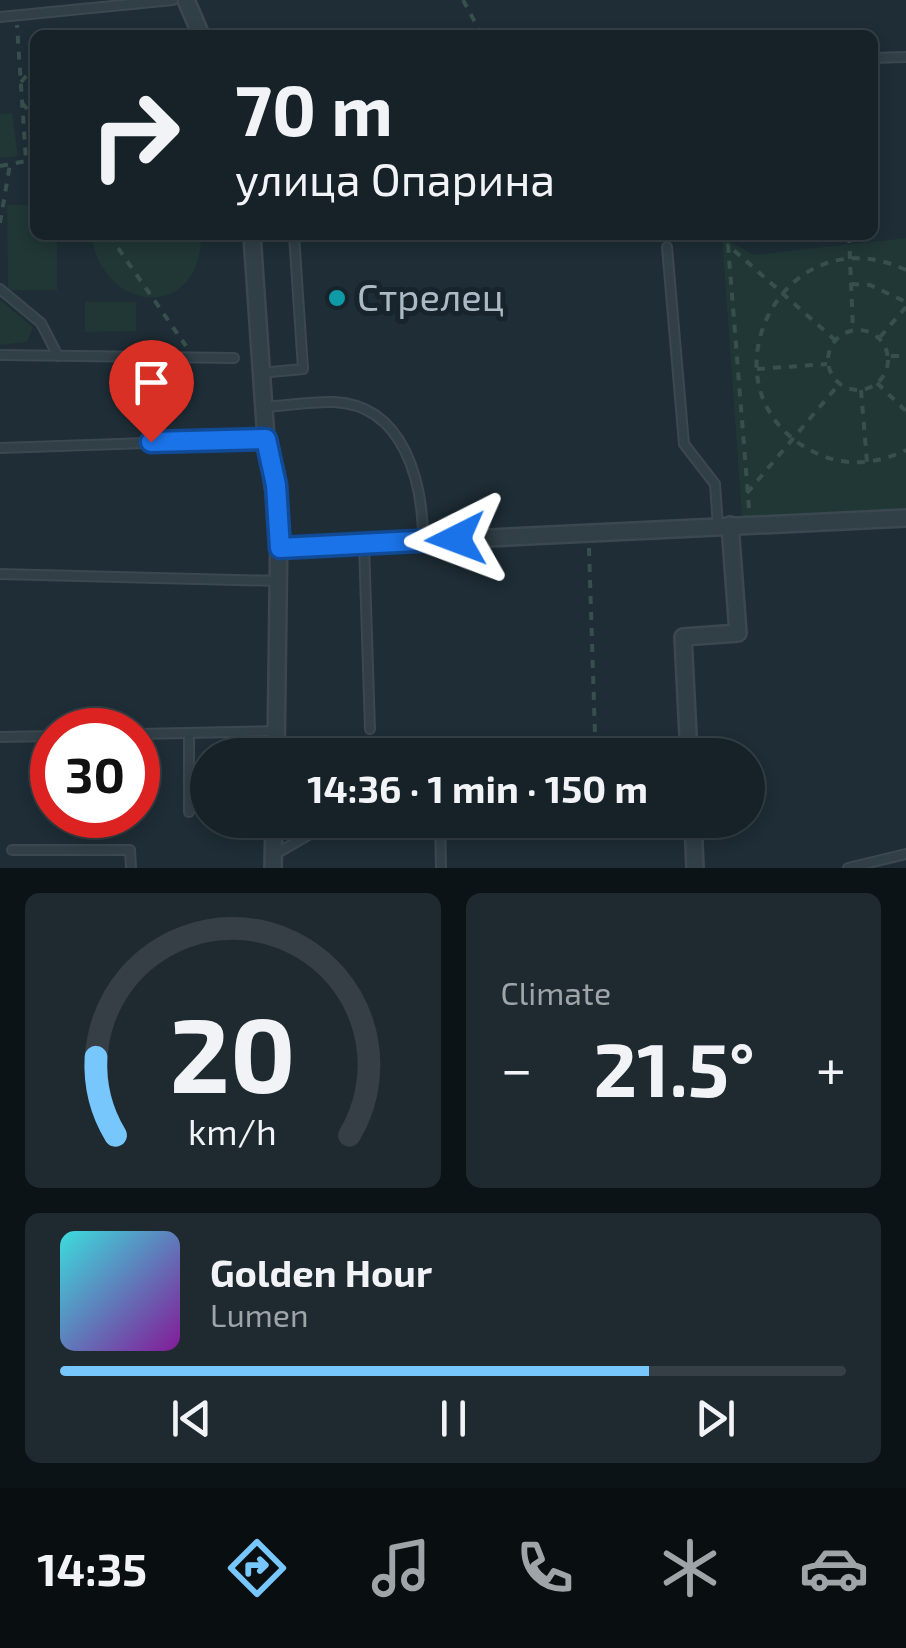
<!DOCTYPE html>
<meta charset="utf-8">
<style>
:root{--surface:#162228;--page:#1f2a30;--text:#f1f3f6;--muted:#9ea4a8;--line:#353f45;--accent:#77c7fd}
body{margin:0;font-family:"Exo 2",sans-serif;background:var(--page);color:var(--text);height:100vh;display:flex;flex-direction:column;font-size:38px;white-space:nowrap}
*{box-sizing:border-box;margin:0}
p{font-size:32px;color:var(--muted)}
.icon{flex:none;width:55px;height:55px;fill:none;stroke:currentColor;stroke-width:2;stroke-linecap:round;stroke-linejoin:round}
.map{position:relative;height:868px;overflow:hidden}
.details{display:flex;flex-direction:column;gap:25px;padding:25px;background:#0c1316;flex:1}
.details>*{flex:none}
.banner{position:absolute;left:30px;top:30px;width:848px;height:210px;border-radius:15px;box-shadow:0 5px 15px #0003,0 0 0 2px var(--line);background:#162228;color:var(--text);overflow:hidden}
.speed{position:absolute;left:30px;top:708px;display:flex;gap:20px;font-size:50px;font-weight:700;text-align:center}
.speed>*{display:grid;place-content:center;width:130px;height:130px;border-radius:50%;background:var(--surface);box-shadow:0 5px 15px #0003,0 0 0 2px var(--line);line-height:1}
.speed .limit{border:15px solid #d22;background:#fff;color:#111}
.pin{position:absolute;display:grid;place-items:center;width:85px;height:85px;color:#fff;margin:-102px -42px;border-radius:50% 50% 50% 0;rotate:-45deg;box-shadow:0 0 10px #0007}
.pin .icon{rotate:45deg}
.me{position:absolute;width:110px;margin:-55px;rotate:267deg;stroke-linejoin:round;filter:drop-shadow(0 0 8px #0008)}
.turn{display:flex;align-items:center;gap:35px;height:210px;padding:0 40px;font-size:45px}
.turn .icon{width:130px;height:130px;stroke-width:2.5}
.turn b{display:block;font-size:70px;line-height:85px}
.big{font-size:75px;font-weight:700;line-height:1.1}
.details .tile{flex:1;display:flex;flex-direction:column;justify-content:center;gap:15px;min-width:0;padding:0 35px;border-radius:15px;background:var(--page)}
.details .dial{align-items:center;gap:0}
.dial svg{height:260px;overflow:visible;fill:none;stroke:var(--line);stroke-width:7;stroke-linecap:round;text-anchor:middle}
.dial text{fill:var(--text);stroke:none}
.song{display:flex;align-items:center;gap:30px}
.cover{width:120px;height:120px;border-radius:15px;background:linear-gradient(135deg,hsl(180 70% 55%),hsl(290 70% 35%))}
.played{height:10px;border-radius:5px;background:linear-gradient(90deg,var(--accent) 75%,var(--line) 75%)}
.keys{display:flex;justify-content:space-around;direction:ltr}
.heat{display:flex;justify-content:space-between;align-items:center;font-size:55px;direction:ltr}
.details .tiles{flex:1;display:grid;gap:25px;grid-template-columns:1fr 1fr}
.tile:last-child{grid-column:span 2}
.trip{position:absolute;left:190px;top:738px;width:575px;height:100px;border-radius:50px;background:var(--surface);box-shadow:0 5px 15px #0003,0 0 0 2px var(--line);font-weight:700;line-height:100px;text-align:center}
.tabs{display:flex;height:160px;justify-content:space-around;align-items:center;background:#090e10;color:var(--muted)}
.tabs .icon{width:70px;height:70px}
.tabs .current{color:var(--accent)}
.tabs b{font-size:45px;color:var(--text)}
.map>svg:first-child{display:block}
.green{fill:#203735}
.lines{fill:none;stroke-linecap:round;stroke-linejoin:round}
.lane-casing{stroke:#3b4850;stroke-width:12}
.street-casing{stroke:#3b4850;stroke-width:20}
.path{stroke:#38504d;stroke-width:4;stroke-dasharray:8 8;stroke-linecap:butt}
.lane{stroke:#313f47;stroke-width:8}
.street{stroke:#313f47;stroke-width:15}
.route-casing{stroke:#114b97;stroke-width:25}
.route{stroke:#1a73e8;stroke-width:18}
.culture-dot{fill:#0f9aa8;stroke:#17242b;stroke-width:4}
.labels{text-anchor:middle;stroke-width:10;stroke-linejoin:round;paint-order:stroke}
.poi-label{font-size:38px;fill:#abbac4;stroke:#17242b;text-anchor:start}
</style>
<div class="map">
<svg width="906" height="868" viewBox="0 0 906 868">
<rect width="100%" height="100%" fill="#1e2d36"/>
<!-- green -->
<g class="green">
<polygon points="12,113 18,156 0,158 0,114"/>
<polygon points="7,205 35,205 35,235 57,235 57,290 8,290"/>
<path d="M 91,235 L 201,235 C 202,320 104,317 91,235 Z"/>
<polygon points="722,237 754,255 906,238 906,509 742,517"/>
<polygon points="0,300 33,327 27,342 0,345"/>
<polygon points="85,302 136,302 136,331 85,332"/>
</g>
<g class="lines">
<defs>
<g id="lane">
<polyline points="0,17 173,0"/>
<polyline points="872,58 906,57"/>
<polyline points="667,247 684,444 715,484 718,526"/>
<polyline points="0,289 41,323 58,356"/>
<polyline points="0,355 234,358"/>
<polyline points="260,373 303,369 294,235"/>
<path d="M 263,407 C 286,406 311,401 334,402 C 405,405 423,484 423,540"/>
<polyline points="0,448 266,439"/>
<polyline points="364,544 370,729"/>
<polyline points="0,574 280,581"/>
<polyline points="189,733 189,812"/>
<polyline points="138,734 277,731"/>
<polyline points="0,737 52,736"/>
<polyline points="440,820 441,868"/>
<polyline points="12,850 130,850 131,868"/>
<polyline points="274,855 334,820"/>
<polyline points="848,868 906,854"/>
</g>
<g id="street">
<polyline points="186,0 201,35"/>
<polyline points="252,235 266,439 279,524 276,755"/>
<polyline points="280,548 906,518"/>
<polyline points="689,755 683,637 738,633 730,525"/>
<polyline points="693,820 695,868"/>
<polyline points="273,868 274,820"/>
</g>
</defs>
<!-- lane casing -->
<use href="#lane" class="lane-casing"/>
<!-- street casing -->
<use href="#street" class="street-casing"/>
<!-- path -->
<g class="path">
<polyline points="463,0 482,35"/>
<polyline points="64,35 74,24"/>
<polyline points="21,82 35,66"/>
<polyline points="22,103 35,118"/>
<polyline points="0,166 26,161 17,25"/>
<polyline points="0,223 10,164"/>
<polyline points="109,235 186,346"/>
<polyline points="849,235 853,330"/>
<path d="M 906,270 C 779,210 692,396 818,454 C 846,467 878,464 906,450"/>
<polyline points="851,284 870,285 906,302"/>
<circle cx="858" cy="360" r="30"/>
<polyline points="880,337 906,307"/>
<polyline points="891,356 906,356"/>
<polyline points="757,369 827,364"/>
<polyline points="877,383 906,411"/>
<polyline points="861,390 867,462"/>
<polyline points="747,493 840,383"/>
<polyline points="749,508 728,245 835,340"/>
<polyline points="589,548 595,735"/>
</g>
<!-- lane -->
<use href="#lane" class="lane"/>
<!-- street -->
<use href="#street" class="street"/>
</g>
<g class="lines">
<defs>
<polyline id="route" points="151,442 266,439 276,485 280,548 456,539"/>
</defs>
<!-- route casing -->
<use href="#route" class="route-casing"/>
<!-- route -->
<use href="#route" class="route"/>
</g>
<!-- markers -->
<circle class="culture-dot" cx="337" cy="298" r="10"/>
<g class="labels">
<!-- poi labels -->
<g class="poi-label">
<text x="357" y="311">Стрелец</text>
</g>
</g>
</svg>
<div class="speed"><div class="limit">30</div></div>
<div class="pin" style="left:151px;top:442px;background:#d93025"><svg class="icon" aria-label="arrive" viewBox="0 0 24 24"><path d="M6 21V4h12l-3 4 3 4H6"/></svg></div>
<svg class="me" style="left:456px;top:539px" viewBox="-20 -20 40 40"><path d="M0-17L14 15 0 8-14 15z" fill="#1a73e8" stroke="#fff" stroke-width="4"/></svg>
<div class="trip">14:36 · 1 min · 150 m</div>
<div class="banner">
<div class="turn"><svg class="icon" aria-label="right" viewBox="0 0 24 24"><path d="M7 20v-9h11M14 6l5 5-5 5"/></svg><div><b>70 m</b>улица Опарина</div></div>
</div>
</div>
<section class="details">
<div class="tiles">
<div class="tile dial"><svg viewBox="0 0 100 80">
<path d="M14 69A42 42 0 1 1 86 69"/>
<path d="M14 69A42 42 0 0 1 8 45" stroke="#77c7fd"/>
<text x="50" y="56" font-size="32" font-weight="700">20</text>
<text x="50" y="72" font-size="11">km/h</text>
</svg></div>
<div class="tile"><p>Climate</p>
<div class="heat"><a>−</a><b class="big">21.5°</b><a>+</a></div>
</div>
<div class="tile">
<div class="song"><i class="cover"></i><div><b>Golden Hour</b><p>Lumen</p></div></div>
<div class="played"></div>
<div class="keys"><svg class="icon" aria-label="previous" viewBox="0 0 24 24"><path d="M18 5L8 12l10 7zM5 5v14"/></svg><svg class="icon" aria-label="pause" viewBox="0 0 24 24"><path d="M8 5v14M16 5v14"/></svg><svg class="icon" aria-label="next" viewBox="0 0 24 24"><path d="M6 5l10 7-10 7zM19 5v14"/></svg></div>
</div>
</div>
</section>
<nav class="tabs">
<b>14:35</b>
<svg class="icon current" aria-label="directions" viewBox="0 0 24 24"><path d="M12 3l9 9-9 9-9-9zM9 14v-3h6M13 9l2 2-2 2"/></svg>
<svg class="icon" aria-label="music" viewBox="0 0 24 24"><path d="M9 18V5l10-2v13"/><circle cx="6" cy="18" r="3"/><circle cx="16" cy="16" r="3"/></svg>
<svg class="icon" aria-label="phone" viewBox="0 0 24 24"><path d="M5 4h4l2 5-3 2q2 4 5 5l2-3 5 2v4C11 20 4 13 5 4z"/></svg>
<svg class="icon" aria-label="climate" viewBox="0 0 24 24"><path d="M12 3v18M4 7l16 10M4 17L20 7"/></svg>
<svg class="icon" aria-label="car" viewBox="0 0 24 24"><path d="M5 17H2v-5l4-1 3-4h7l3 4 3 1v5h-3M9 17h6M6 11h13"/><circle cx="7" cy="17" r="2"/><circle cx="17" cy="17" r="2"/></svg>
</nav>
